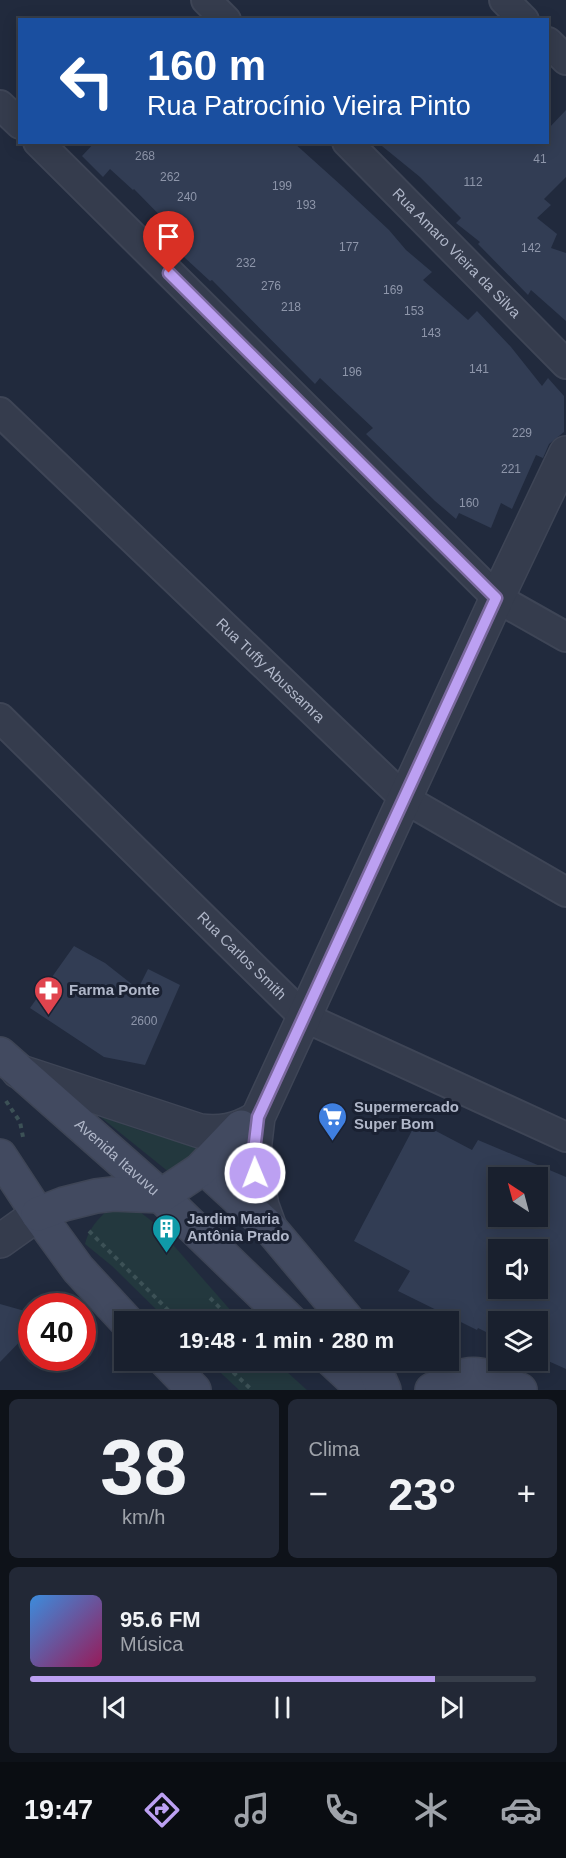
<!DOCTYPE html>
<html lang="pt">
<meta charset="utf-8">
<style>
:root{--surface:#19202e;--page:#222836;--text:#f1f3f6;--muted:#9fa3aa;--line:#373e4a;--accent:#bca0f2}
body{margin:0;font-family:Helvetica,sans-serif;background:var(--page);color:var(--text);height:100vh;display:flex;flex-direction:column;font-size:22px;white-space:nowrap}
*{box-sizing:border-box;margin:0}
p{font-size:20px;color:var(--muted)}
.icon{flex:none;width:33px;height:33px;fill:none;stroke:currentColor;stroke-width:2;stroke-linecap:round;stroke-linejoin:round}
.map{position:relative;height:1390px;overflow:hidden}
.panel{display:flex;flex-direction:column;gap:9px;padding:9px;background:#0e1219;flex:1}
.panel>*{flex:none}
.top-card{position:absolute;left:18px;top:18px;width:531px;height:126px;border-radius:0px;box-shadow:0 3px 15px #0003,0 0 0 2px var(--line);background:#1a4fa0;color:#fff;overflow:hidden}
.needle{width:39px;rotate:324deg}
.fabs{position:absolute;left:488px;top:1167px;display:grid;gap:12px}
.fabs a{display:grid;place-items:center;width:60px;height:60px;border-radius:0px;background:var(--surface);box-shadow:0 3px 15px #0003,0 0 0 2px var(--line);font-size:30px}
.speed{position:absolute;left:18px;top:1293px;display:flex;gap:12px;font-size:30px;font-weight:700;text-align:center}
.speed>*{display:grid;place-content:center;width:78px;height:78px;border-radius:50%;background:var(--surface);box-shadow:0 3px 15px #0003,0 0 0 2px var(--line);line-height:1}
.speed .limit{border:9px solid #d22;background:#fff;color:#111}
.pin{position:absolute;display:grid;place-items:center;width:51px;height:51px;color:#fff;margin:-62px -26px;border-radius:50% 50% 50% 0;rotate:-45deg;box-shadow:0 0 6px #0007}
.pin .icon{rotate:45deg}
.me{position:absolute;width:66px;margin:-33px;rotate:359deg;stroke-linejoin:round;filter:drop-shadow(0 0 4px #0008)}
.turn{display:flex;align-items:center;gap:21px;height:126px;padding:0 30px;font-size:27px}
.turn .icon{width:78px;height:78px;stroke-width:2.5}
.turn b{display:block;font-size:42px;line-height:51px}
.big{font-size:45px;font-weight:800;line-height:1.1}
.panel .widget{flex:1;display:flex;flex-direction:column;justify-content:center;gap:9px;min-width:0;padding:0 21px;border-radius:9px;background:var(--page)}
.panel .dial{align-items:center;gap:0}
.dial b{font-size:78px;line-height:1}
.song{display:flex;align-items:center;gap:18px}
.cover{width:72px;height:72px;border-radius:9px;background:linear-gradient(135deg,hsl(210 70% 55%),hsl(330 70% 35%))}
.played{height:6px;border-radius:3px;background:linear-gradient(90deg,var(--accent) 80%,var(--line) 80%)}
.keys{display:flex;justify-content:space-around;direction:ltr}
.heat{display:flex;justify-content:space-between;align-items:center;font-size:33px;direction:ltr}
.panel .tiles{flex:1;display:grid;gap:9px;grid-template-columns:1fr 1fr}
.widget:last-child{grid-column:span 2}
.trip{position:absolute;left:114px;top:1311px;width:345px;height:60px;border-radius:0px;background:var(--surface);box-shadow:0 3px 15px #0003,0 0 0 2px var(--line);font-weight:800;line-height:60px;text-align:center}
.dock{display:flex;height:96px;justify-content:space-around;align-items:center;background:#0a0d12;color:var(--muted)}
.dock .icon{width:42px;height:42px}
.dock .selected{color:var(--accent)}
.dock b{font-size:27px;color:var(--text)}
.map>svg:first-child{display:block}
.green{fill:#23383e}
.building{fill:#323d54;fill-rule:evenodd}
.lines{fill:none;stroke-linecap:round;stroke-linejoin:round}
.minor-casing{stroke:#3e4556;stroke-width:32}
.tertiary-casing{stroke:#3e4556;stroke-width:36}
.secondary-casing{stroke:#3e4556;stroke-width:36}
.path{stroke:#3c5156;stroke-width:4;stroke-dasharray:4.5 4.5;stroke-linecap:butt}
.minor{stroke:#353c4d;stroke-width:28}
.tertiary{stroke:#353c4d;stroke-width:33}
.secondary{stroke:#424a60;stroke-width:33}
.route-casing{stroke:#7a689d;stroke-width:15}
.route{stroke:#bca0f2;stroke-width:10}
.labels{text-anchor:middle;stroke-width:6;stroke-linejoin:round;paint-order:stroke}
.number-label{font-size:12px;fill:#8e96aa}
.street-label{font-size:15px;fill:#b0b7c9;stroke:#1a2132}
.poi-label{font-size:15px;font-weight:bold;fill:#b0b7c9;stroke:#1a2132;text-anchor:start}
</style>
<div class="map">
<svg width="566" height="1390" viewBox="0 0 566 1390">
<rect width="100%" height="100%" fill="#212a3d"/>
<!-- green -->
<g class="green">
<polygon points="98,1115 142,1131 204,1149 175,1177"/>
<path d="M 123,1199 L 153,1222 L 240,1321 L 168,1321 L 112,1266 L 85,1244 C 90,1224 106,1210 123,1199 Z"/>
<polygon points="208,1361 275,1361 307,1390 239,1390"/>
</g>
<!-- building -->
<g class="building">
<polygon points="566,110 566,177 544,199 551,205 537,218 557,234 551,248 566,253 566,321 531,290 528,295 478,244 480,242 456,223 461,218 420,177 377,142 548,142 548,129"/>
<polygon points="95,142 293,142 343,187 389,230 406,250 432,272 423,280 468,320 477,311 511,347 542,386 548,378 564,396 564,432 549,444 543,458 536,455 512,509 501,503 491,528 459,513 456,519 435,501 366,434 373,428 320,378 315,384 212,280 210,281 171,245 179,235 134,189 133,190 110,169 103,177 82,156"/>
<polygon points="74,946 105,963 138,989 148,969 180,985 145,1065 104,1057 30,1008"/>
<path d="M 417,1121 L 472,1150 L 478,1140 L 566,1177 L 566,1369 L 537,1356 L 537,1322 L 498,1322 L 498,1338 L 478,1328 L 477,1330 L 398,1291 L 410,1271 L 354,1241 ZM 498,1178 L 537,1178 L 537,1216 L 498,1216 ZM 498,1250 L 537,1250 L 537,1288 L 498,1288 Z"/>
<polygon points="0,1304 32,1313 32,1329 0,1362"/>
</g>
<g class="lines">
<defs>
<g id="minor">
<polyline points="206,0 226,20"/>
<polyline points="504,0 524,20"/>
<polyline points="548,42 566,60"/>
<polyline points="0,105 20,124"/>
<polyline points="38,142 497,598 566,637"/>
<path id="s1" d="M 347,142 L 566,364"/>
<path id="s2" d="M 0,412 L 405,799 L 566,892"/>
<path id="s3" d="M 0,718 L 304,1017 L 566,1137"/>
</g>
<g id="tertiary">
<path d="M 18,1071 L 200,1131 C 221,1133 235,1131 254,1120"/>
<polyline points="270,1228 262,1206 253,1159 258,1117 497,598 566,453"/>
<polyline points="0,1241 38,1214"/>
</g>
<g id="secondary">
<path id="s4" d="M 0,1054 L 161,1196 L 291,1322"/>
<polyline points="0,1156 38,1214 78,1269 127,1322"/>
<polyline points="200,1170 209,1172 270,1228 349,1322"/>
<polyline points="38,1214 64,1204 96,1196 113,1194 161,1196 200,1170 241,1127"/>
<polyline points="165,1360 194,1390"/>
<polyline points="332,1360 364,1390"/>
<polyline points="371,1360 384,1390"/>
<path d="M 432,1390 C 474,1367 478,1372 520,1390"/>
</g>
</defs>
<!-- minor casing -->
<use href="#minor" class="minor-casing"/>
<!-- tertiary casing -->
<use href="#tertiary" class="tertiary-casing"/>
<!-- secondary casing -->
<use href="#secondary" class="secondary-casing"/>
<!-- path -->
<g class="path">
<polyline points="6,1101 20,1122 23,1137"/>
<polyline points="89,1231 180,1322"/>
<polyline points="210,1298 234,1322"/>
<polyline points="220,1360 252,1390"/>
</g>
<!-- minor -->
<use href="#minor" class="minor"/>
<!-- tertiary -->
<use href="#tertiary" class="tertiary"/>
<!-- secondary -->
<use href="#secondary" class="secondary"/>
</g>
<g class="lines">
<defs>
<polyline id="route" points="169,273 496,598 258,1117 253,1159 255,1173"/>
</defs>
<!-- route casing -->
<use href="#route" class="route-casing"/>
<!-- route -->
<use href="#route" class="route"/>
</g>
<!-- icons -->
<defs>
<symbol id="pharmacy-pin" viewBox="-11 -11 22 30"><path d="M0 17L-7.5 6A9.5 9.5 0 1 1 7.5 6Z" fill="#e0444e" stroke="#1a2132"/><path d="M-2-6h4v4h4v4h-4v4h-4v-4h-4v-4h4Z" fill="#fff"/></symbol>
<symbol id="supermarket-pin" viewBox="-11 -11 22 30"><path d="M0 17L-7.5 6A9.5 9.5 0 1 1 7.5 6Z" fill="#3f7fe0" stroke="#1a2132"/><path d="M-6-5.5h2.5l.6 2H6L4.5 2H-2.5L-4.4-4H-6ZM-1.5 3.2a1.3 1.3 0 1 0 .1 0ZM3 3.2a1.3 1.3 0 1 0 .1 0Z" fill="#fff"/></symbol>
<symbol id="building-pin" viewBox="-11 -11 22 30"><path d="M0 17L-7.5 6A9.5 9.5 0 1 1 7.5 6Z" fill="#0f9aa8" stroke="#1a2132"/><path d="M-4-6H4V6H1V3H-1V6H-4ZM-2.5-4.3h1.7v1.8h-1.7ZM.8-4.3h1.7v1.8H.8ZM-2.5-1h1.7V.8h-1.7ZM.8-1h1.7V.8H.8Z" fill="#fff"/></symbol>
</defs>
<g fill-rule="evenodd">
<use href="#pharmacy-pin" x="32" y="974" width="33" height="45"/>
<use href="#supermarket-pin" x="316" y="1100" width="33" height="45"/>
<use href="#building-pin" x="150" y="1212" width="33" height="45"/>
</g>
<g class="labels">
<!-- number labels -->
<g class="number-label">
<text x="145" y="160">268</text>
<text x="540" y="163">41</text>
<text x="170" y="181">262</text>
<text x="473" y="186">112</text>
<text x="282" y="190">199</text>
<text x="187" y="201">240</text>
<text x="306" y="209">193</text>
<text x="349" y="251">177</text>
<text x="531" y="252">142</text>
<text x="246" y="267">232</text>
<text x="271" y="290">276</text>
<text x="393" y="294">169</text>
<text x="291" y="311">218</text>
<text x="414" y="315">153</text>
<text x="431" y="337">143</text>
<text x="479" y="373">141</text>
<text x="352" y="376">196</text>
<text x="522" y="437">229</text>
<text x="511" y="473">221</text>
<text x="469" y="507">160</text>
<text x="144" y="1025">2600</text>
</g>
<!-- street labels -->
<g class="street-label">
<text dy="5" stroke="none"><textPath href="#s1" startOffset="156">Rua Amaro Vieira da Silva</textPath></text>
<text dy="5" stroke="none"><textPath href="#s2" startOffset="374">Rua Tuffy Abussamra</textPath></text>
<text dy="5" stroke="none"><textPath href="#s3" startOffset="339">Rua Carlos Smith</textPath></text>
<text dy="5" stroke="none"><textPath href="#s4" startOffset="156">Avenida Itavuvu</textPath></text>
</g>
<!-- poi labels -->
<g class="poi-label">
<text x="69" y="995">Farma Ponte</text>
<text x="354" y="1112">Supermercado<tspan x="354" dy="17">Super Bom</tspan></text>
<text x="187" y="1224">Jardim Maria<tspan x="187" dy="17">Antônia Prado</tspan></text>
</g>
</g>
</svg>
<div class="fabs">
<a><svg class="needle" viewBox="-14 -14 28 28"><path d="M0-13l5 13h-10z" fill="#e53935"/><path d="M0 13l5-13h-10z" fill="#9fa3aa"/></svg></a>
<a><svg class="icon" aria-label="sound" viewBox="0 0 24 24"><path d="M4 9h4l5-4v14l-5-4H4zM17 9q2 3 0 6"/></svg></a>
<a><svg class="icon" aria-label="layers" viewBox="0 0 24 24"><path d="M12 4l9 5-9 5-9-5zM3 14l9 5 9-5"/></svg></a>
</div>
<div class="speed"><div class="limit">40</div></div>
<div class="pin" style="left:169px;top:273px;background:#d93025"><svg class="icon" aria-label="arrive" viewBox="0 0 24 24"><path d="M6 21V4h12l-3 4 3 4H6"/></svg></div>
<svg class="me" style="left:255px;top:1173px" viewBox="-20 -20 40 40"><circle r="17" fill="#bca0f2" stroke="#fff" stroke-width="3"/><path d="M0-11L8 9 0 5-8 9z" fill="#fff"/></svg>
<div class="trip">19:48 · 1 min · 280 m</div>
<div class="top-card">
<div class="turn"><svg class="icon" aria-label="left" viewBox="0 0 24 24"><path d="M17 20v-9H6M10 6l-5 5 5 5"/></svg><div><b>160 m</b>Rua Patrocínio Vieira Pinto</div></div>
</div>
</div>
<section class="panel">
<div class="tiles">
<div class="widget dial"><b>38</b><p>km/h</p></div>
<div class="widget"><p>Clima</p>
<div class="heat"><a>−</a><b class="big">23°</b><a>+</a></div>
</div>
<div class="widget">
<div class="song"><i class="cover"></i><div><b>95.6 FM</b><p>Música</p></div></div>
<div class="played"></div>
<div class="keys"><svg class="icon" aria-label="previous" viewBox="0 0 24 24"><path d="M18 5L8 12l10 7zM5 5v14"/></svg><svg class="icon" aria-label="pause" viewBox="0 0 24 24"><path d="M8 5v14M16 5v14"/></svg><svg class="icon" aria-label="next" viewBox="0 0 24 24"><path d="M6 5l10 7-10 7zM19 5v14"/></svg></div>
</div>
</div>
</section>
<nav class="dock">
<b>19:47</b>
<svg class="icon selected" aria-label="directions" viewBox="0 0 24 24"><path d="M12 3l9 9-9 9-9-9zM9 14v-3h6M13 9l2 2-2 2"/></svg>
<svg class="icon" aria-label="music" viewBox="0 0 24 24"><path d="M9 18V5l10-2v13"/><circle cx="6" cy="18" r="3"/><circle cx="16" cy="16" r="3"/></svg>
<svg class="icon" aria-label="phone" viewBox="0 0 24 24"><path d="M5 4h4l2 5-3 2q2 4 5 5l2-3 5 2v4C11 20 4 13 5 4z"/></svg>
<svg class="icon" aria-label="climate" viewBox="0 0 24 24"><path d="M12 3v18M4 7l16 10M4 17L20 7"/></svg>
<svg class="icon" aria-label="car" viewBox="0 0 24 24"><path d="M5 17H2v-5l4-1 3-4h7l3 4 3 1v5h-3M9 17h6M6 11h13"/><circle cx="7" cy="17" r="2"/><circle cx="17" cy="17" r="2"/></svg>
</nav>
